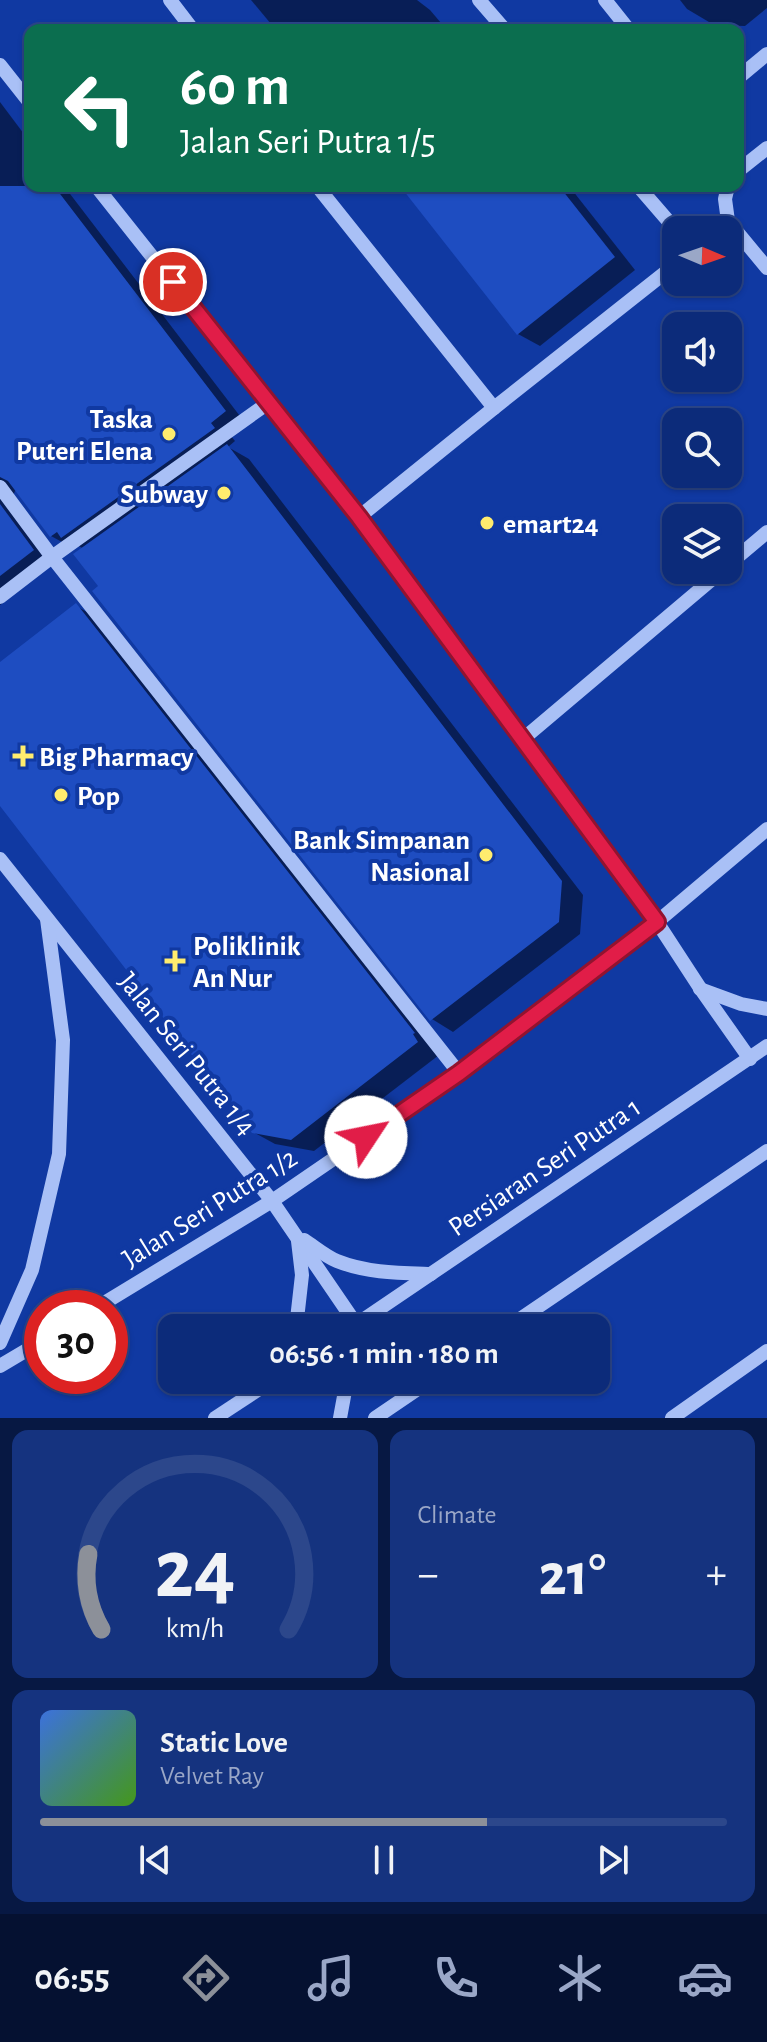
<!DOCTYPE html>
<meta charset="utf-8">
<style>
:root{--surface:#0c2b7a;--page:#15337f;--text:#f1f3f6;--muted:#9aa7c7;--line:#2c478b;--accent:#8c9099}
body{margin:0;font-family:"Alegreya Sans",sans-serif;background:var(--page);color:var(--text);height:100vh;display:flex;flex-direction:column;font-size:30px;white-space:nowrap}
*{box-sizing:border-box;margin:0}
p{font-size:26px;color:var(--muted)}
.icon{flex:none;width:44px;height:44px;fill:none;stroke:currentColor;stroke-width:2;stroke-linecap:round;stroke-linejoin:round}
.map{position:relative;height:1418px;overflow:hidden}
.sheet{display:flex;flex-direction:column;gap:12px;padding:12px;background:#071843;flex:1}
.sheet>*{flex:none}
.guide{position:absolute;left:24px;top:24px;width:720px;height:168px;border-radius:16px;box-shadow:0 2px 6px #0004,0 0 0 2px var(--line);background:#0b6e4f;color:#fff;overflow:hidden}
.needle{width:52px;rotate:92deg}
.fabs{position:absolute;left:662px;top:216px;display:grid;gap:16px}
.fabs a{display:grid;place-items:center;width:80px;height:80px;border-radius:16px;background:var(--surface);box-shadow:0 2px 6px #0004,0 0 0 2px var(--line);font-size:40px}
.speed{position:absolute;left:24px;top:1290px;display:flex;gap:16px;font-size:40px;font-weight:700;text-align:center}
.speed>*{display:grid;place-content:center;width:104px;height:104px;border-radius:50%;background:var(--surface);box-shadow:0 2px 6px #0004,0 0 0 2px var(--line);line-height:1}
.speed .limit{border:12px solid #d22;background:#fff;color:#111}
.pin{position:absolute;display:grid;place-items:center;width:68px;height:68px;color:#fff;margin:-34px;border:4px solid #fff;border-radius:50%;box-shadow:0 2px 8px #0007}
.me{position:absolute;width:88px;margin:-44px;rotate:56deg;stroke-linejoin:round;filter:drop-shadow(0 0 6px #0008)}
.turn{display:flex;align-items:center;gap:28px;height:168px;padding:0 24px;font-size:36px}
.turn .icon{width:104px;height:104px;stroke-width:2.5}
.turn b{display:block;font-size:56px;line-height:68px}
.big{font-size:60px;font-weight:600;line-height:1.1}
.sheet .widget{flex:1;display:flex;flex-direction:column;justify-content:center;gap:12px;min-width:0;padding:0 28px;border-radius:16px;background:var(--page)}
.sheet .dial{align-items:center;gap:0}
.dial svg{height:208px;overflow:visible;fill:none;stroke:var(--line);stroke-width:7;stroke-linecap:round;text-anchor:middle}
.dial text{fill:var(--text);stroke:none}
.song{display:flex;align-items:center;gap:24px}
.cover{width:96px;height:96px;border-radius:12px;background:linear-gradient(135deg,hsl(220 70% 55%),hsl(100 70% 35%))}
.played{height:8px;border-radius:4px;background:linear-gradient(90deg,var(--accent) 65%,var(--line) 65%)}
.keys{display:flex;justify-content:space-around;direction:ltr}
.heat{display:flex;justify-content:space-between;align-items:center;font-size:44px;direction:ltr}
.sheet .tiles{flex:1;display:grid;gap:12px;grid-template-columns:1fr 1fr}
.widget:last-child{grid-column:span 2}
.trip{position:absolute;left:158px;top:1314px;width:452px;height:80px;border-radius:16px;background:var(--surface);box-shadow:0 2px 6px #0004,0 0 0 2px var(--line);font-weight:600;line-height:80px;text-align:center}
.dock{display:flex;height:128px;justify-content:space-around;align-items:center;background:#051131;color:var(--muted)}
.dock .icon{width:56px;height:56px}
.dock .on{color:var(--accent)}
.dock b{font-size:36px;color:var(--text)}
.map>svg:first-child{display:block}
.shadow{fill:#0007}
.building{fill:#1e4dc1}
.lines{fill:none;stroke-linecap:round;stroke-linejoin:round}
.minor{stroke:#a9c0f6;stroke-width:14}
.route-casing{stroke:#92132f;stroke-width:20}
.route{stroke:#e11d48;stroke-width:14}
.poi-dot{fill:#ffec6e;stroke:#1039a2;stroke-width:3}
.labels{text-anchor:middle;stroke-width:8;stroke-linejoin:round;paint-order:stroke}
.poi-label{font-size:28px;font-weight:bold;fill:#fff;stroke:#1039a2;text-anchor:start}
.street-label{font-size:28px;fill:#fff;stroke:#1039a2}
</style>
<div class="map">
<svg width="767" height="1418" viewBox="0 0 767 1418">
<rect width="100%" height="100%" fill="#1039a2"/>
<!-- shadow -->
<g class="shadow">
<polygon points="251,0 417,0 430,10 447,30 276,30"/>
<polygon points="680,0 767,0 767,8 745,26 714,25 687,9"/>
<polygon points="0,102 30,142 30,186 64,186 246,424 231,436 235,441 228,447 249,459 583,895 580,934 453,1032 432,1019 101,586 84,549 77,545 73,548 51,536 17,490 15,491 11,501 54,563 0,605"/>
<polygon points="402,186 569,186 635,270 540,346 518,334"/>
<polygon points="76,606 98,618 439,1055 314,1151 275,1144 253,1132 0,802 0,664"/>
</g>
<!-- building -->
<g class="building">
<polygon points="0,186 54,186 226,411 211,423 215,428 61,538 57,532 50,537 8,481 0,477"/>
<polygon points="400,186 559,186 615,257 517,335"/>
<polygon points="227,444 562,881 559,922 430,1021 92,591 98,586 73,554"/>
<polygon points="0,504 34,550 0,576"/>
<polygon points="76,603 415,1033 413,1034 418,1042 291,1140 252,1133 0,806 0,662"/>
</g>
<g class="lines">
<!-- minor -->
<g class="minor">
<polyline points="170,0 193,30"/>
<polyline points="479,0 505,30"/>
<polyline points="605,0 629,30"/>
<polyline points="0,65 30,103"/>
<polyline points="738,78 767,54"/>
<polyline points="738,171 767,148"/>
<polyline points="96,186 359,517 657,922 700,988 750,1059"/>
<polyline points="317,186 494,408"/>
<polyline points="638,186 676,230"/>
<polyline points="728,186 725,199 728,221"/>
<polyline points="718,230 728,221 767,268"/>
<polyline points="0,487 52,557 459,1073"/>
<polyline points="359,517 494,408 676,264"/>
<polyline points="728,565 767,532"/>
<polyline points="0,597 52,557 268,403"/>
<polyline points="523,739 723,570"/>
<polyline points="0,859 272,1201 356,1324"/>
<polyline points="700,989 741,1004 767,1009"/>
<path d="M 304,1240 C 315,1247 325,1256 337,1261 C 367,1273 399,1273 431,1274"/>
<polyline points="96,1308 272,1201 459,1073 657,922 767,829"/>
<polyline points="296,1328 302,1275 298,1241"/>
<polyline points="351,1328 767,1046"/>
<polyline points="507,1328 767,1151"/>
<polyline points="0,1343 32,1270 59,1154 63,1040 47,919"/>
<polyline points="0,1366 42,1341"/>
<polyline points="215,1418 273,1380"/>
<polyline points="340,1418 347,1380"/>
<polyline points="375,1418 431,1380"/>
<polyline points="672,1418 767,1351"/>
</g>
</g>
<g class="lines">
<defs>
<polyline id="route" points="173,282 359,517 657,922 459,1073 366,1137"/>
</defs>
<!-- route casing -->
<use href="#route" class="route-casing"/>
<!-- route -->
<use href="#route" class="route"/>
</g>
<!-- markers -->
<g class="poi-dot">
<circle cx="169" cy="434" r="8"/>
<circle cx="224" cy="493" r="8"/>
<circle cx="487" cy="523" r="8"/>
<path d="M19 744h8v8h8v8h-8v8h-8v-8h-8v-8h8z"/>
<circle cx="61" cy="795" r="8"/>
<circle cx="486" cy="855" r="8"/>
<path d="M171 949h8v8h8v8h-8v8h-8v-8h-8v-8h8z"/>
</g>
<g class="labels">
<!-- poi labels -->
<g class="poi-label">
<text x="153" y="428" text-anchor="end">Taska<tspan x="153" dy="32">Puteri Elena</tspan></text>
<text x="208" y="503" text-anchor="end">Subway</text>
<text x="503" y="533">emart24</text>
<text x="39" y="766">Big Pharmacy</text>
<text x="77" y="805">Pop</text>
<text x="470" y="849" text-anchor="end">Bank Simpanan<tspan x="470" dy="32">Nasional</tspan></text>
<text x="193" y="955">Poliklinik<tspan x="193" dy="32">An Nur</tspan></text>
</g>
<!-- street labels -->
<g class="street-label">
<text transform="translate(188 1053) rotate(51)" y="10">Jalan Seri Putra 1/4</text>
<text transform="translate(544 1166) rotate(-34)" y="10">Persiaran Seri Putra 1</text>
<text transform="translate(209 1207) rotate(-32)" y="10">Jalan Seri Putra 1/2</text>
</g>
</g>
</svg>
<div class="fabs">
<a><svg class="needle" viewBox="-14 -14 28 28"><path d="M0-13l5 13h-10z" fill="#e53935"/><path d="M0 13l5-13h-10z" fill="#9aa7c7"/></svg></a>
<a><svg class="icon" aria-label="sound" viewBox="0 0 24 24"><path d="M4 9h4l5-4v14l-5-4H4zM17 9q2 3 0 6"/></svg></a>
<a><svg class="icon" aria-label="search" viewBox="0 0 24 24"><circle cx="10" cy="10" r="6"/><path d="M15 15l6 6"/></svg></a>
<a><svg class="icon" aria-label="layers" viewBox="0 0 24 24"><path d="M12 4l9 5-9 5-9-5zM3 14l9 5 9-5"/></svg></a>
</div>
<div class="speed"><div class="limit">30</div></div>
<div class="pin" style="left:173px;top:282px;background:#d93025"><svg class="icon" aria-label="arrive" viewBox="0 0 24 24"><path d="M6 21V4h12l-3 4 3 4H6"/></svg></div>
<svg class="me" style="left:366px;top:1137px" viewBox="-20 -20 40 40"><circle r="19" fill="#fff"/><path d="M0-13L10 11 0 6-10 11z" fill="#e11d48"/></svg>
<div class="trip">06:56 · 1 min · 180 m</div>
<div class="guide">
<div class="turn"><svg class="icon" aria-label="left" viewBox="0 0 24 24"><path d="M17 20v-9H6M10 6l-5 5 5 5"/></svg><div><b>60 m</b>Jalan Seri Putra 1/5</div></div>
</div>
</div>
<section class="sheet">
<div class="tiles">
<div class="widget dial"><svg viewBox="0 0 100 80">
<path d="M14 69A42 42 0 1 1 86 69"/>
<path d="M14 69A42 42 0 0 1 9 40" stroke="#8c9099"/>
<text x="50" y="56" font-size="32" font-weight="700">24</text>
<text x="50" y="72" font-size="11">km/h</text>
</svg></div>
<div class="widget"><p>Climate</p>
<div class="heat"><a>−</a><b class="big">21°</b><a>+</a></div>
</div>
<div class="widget">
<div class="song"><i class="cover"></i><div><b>Static Love</b><p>Velvet Ray</p></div></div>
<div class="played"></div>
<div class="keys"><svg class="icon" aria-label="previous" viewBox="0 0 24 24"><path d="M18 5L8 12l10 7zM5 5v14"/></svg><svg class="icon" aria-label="pause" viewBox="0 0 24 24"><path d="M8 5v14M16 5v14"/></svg><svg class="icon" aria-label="next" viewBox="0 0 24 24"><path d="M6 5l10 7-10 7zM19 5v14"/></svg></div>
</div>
</div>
</section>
<nav class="dock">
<b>06:55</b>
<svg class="icon on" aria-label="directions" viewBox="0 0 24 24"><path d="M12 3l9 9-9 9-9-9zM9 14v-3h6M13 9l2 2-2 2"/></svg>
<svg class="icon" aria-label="music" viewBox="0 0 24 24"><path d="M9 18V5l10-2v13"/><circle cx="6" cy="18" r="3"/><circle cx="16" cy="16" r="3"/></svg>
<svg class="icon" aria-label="phone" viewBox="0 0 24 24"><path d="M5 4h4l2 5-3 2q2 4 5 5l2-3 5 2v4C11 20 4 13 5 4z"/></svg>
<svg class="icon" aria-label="climate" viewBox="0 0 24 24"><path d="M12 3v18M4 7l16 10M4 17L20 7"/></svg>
<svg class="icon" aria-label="car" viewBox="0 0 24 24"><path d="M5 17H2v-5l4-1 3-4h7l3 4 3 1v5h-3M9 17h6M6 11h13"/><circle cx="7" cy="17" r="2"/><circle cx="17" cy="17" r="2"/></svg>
</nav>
